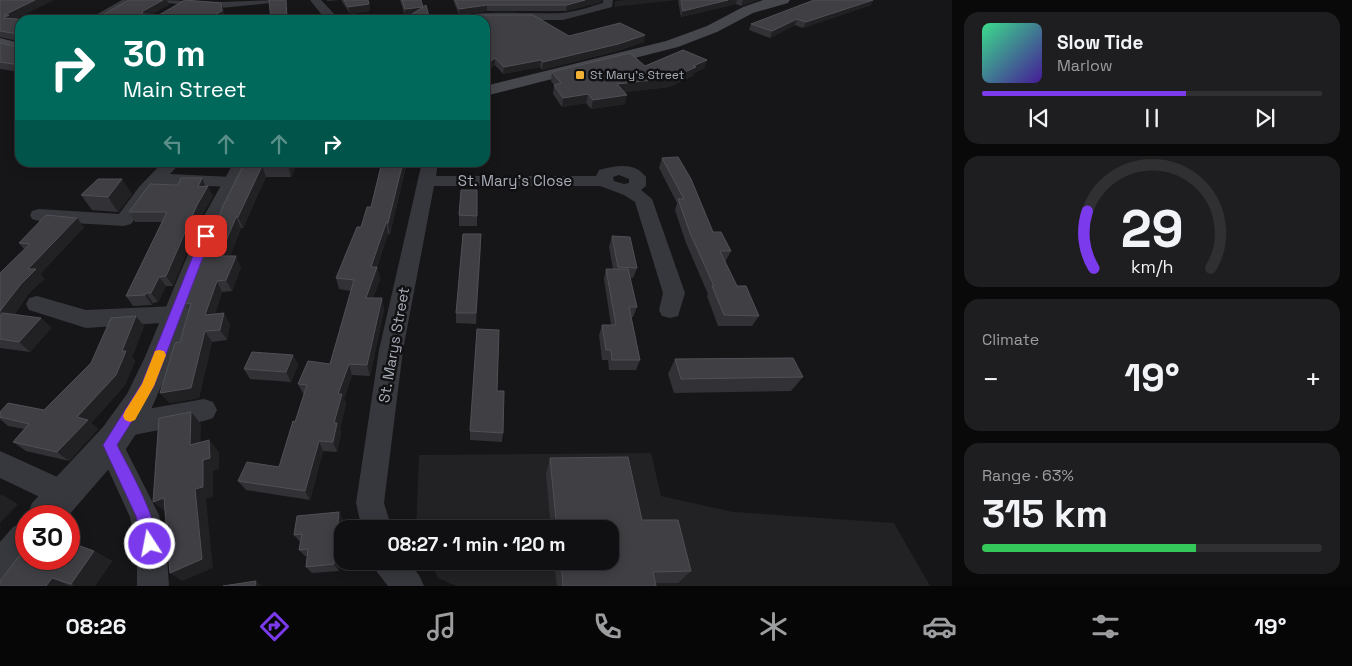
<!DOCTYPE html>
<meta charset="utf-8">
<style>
:root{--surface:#101012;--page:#1e1e20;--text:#f1f3f6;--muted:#9c9d9f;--line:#303032;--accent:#7c3aed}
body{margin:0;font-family:"Space Grotesk",sans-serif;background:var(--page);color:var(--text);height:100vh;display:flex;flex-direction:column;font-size:19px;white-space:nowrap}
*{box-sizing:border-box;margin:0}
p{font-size:16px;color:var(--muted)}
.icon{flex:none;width:28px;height:28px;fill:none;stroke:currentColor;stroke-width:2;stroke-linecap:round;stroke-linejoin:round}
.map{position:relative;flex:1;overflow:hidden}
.drawer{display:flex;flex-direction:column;gap:12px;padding:12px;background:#09090a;width:400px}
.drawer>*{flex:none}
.guide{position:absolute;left:15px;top:15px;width:475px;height:152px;border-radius:15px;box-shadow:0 2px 12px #0003,0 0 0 1px var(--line);background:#00695c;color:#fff;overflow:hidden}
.speed{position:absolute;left:15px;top:505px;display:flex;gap:10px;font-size:25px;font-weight:700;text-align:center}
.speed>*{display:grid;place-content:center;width:65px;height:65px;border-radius:50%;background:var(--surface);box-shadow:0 2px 12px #0003,0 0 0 1px var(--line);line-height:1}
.speed .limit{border:8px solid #d22;background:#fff;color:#111}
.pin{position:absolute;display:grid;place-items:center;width:42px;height:42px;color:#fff;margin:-21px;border-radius:10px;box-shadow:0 2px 8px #0006}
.me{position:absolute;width:55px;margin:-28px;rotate:349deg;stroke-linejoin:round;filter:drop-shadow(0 0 4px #0008)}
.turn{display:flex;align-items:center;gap:18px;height:105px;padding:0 25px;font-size:22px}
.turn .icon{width:65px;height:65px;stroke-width:2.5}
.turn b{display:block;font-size:35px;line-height:42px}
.lanes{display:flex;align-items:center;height:48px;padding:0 25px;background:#0003;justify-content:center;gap:25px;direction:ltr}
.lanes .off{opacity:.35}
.big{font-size:38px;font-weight:800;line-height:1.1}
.drawer .card{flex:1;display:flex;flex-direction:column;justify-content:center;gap:8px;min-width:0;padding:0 18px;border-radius:15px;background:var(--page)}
.drawer .dial{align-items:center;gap:0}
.dial svg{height:130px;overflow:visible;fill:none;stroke:var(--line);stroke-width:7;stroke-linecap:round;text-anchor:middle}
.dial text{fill:var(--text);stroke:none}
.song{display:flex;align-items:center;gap:15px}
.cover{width:60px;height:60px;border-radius:8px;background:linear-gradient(135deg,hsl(150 70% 55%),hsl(260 70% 35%))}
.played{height:5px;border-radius:2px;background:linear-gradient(90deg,var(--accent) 60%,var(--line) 60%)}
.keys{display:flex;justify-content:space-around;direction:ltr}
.heat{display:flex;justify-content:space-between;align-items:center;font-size:28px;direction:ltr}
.charge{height:8px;border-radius:4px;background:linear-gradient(90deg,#34c759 63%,var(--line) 0)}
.trip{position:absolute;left:334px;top:520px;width:285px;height:50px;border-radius:15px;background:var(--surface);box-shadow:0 2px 12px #0003,0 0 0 1px var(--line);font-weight:800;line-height:50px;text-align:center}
.dock{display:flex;height:80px;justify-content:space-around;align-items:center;background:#060607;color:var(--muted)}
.dock .icon{width:35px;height:35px}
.dock .current{color:var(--accent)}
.dock b{font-size:22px;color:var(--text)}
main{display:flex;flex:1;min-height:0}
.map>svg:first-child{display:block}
.built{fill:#222225}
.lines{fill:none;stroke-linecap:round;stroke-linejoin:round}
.minor{fill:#37383d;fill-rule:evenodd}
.tertiary{fill:#37383d;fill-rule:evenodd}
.secondary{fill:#45474d;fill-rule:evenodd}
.wall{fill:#323236}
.shaded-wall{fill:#212124}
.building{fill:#3f3f44;stroke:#4f5156}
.route{fill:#7c3aed;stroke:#51269a}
.slow{fill:#f59e0b}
.poi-dot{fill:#f2b134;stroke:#111113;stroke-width:2}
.labels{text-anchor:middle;stroke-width:5;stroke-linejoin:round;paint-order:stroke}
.far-poi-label{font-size:12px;fill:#a8adb8;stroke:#111113;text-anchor:start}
.street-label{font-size:15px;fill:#a8adb8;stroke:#111113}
</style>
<main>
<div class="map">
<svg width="952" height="586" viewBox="0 0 952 586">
<rect width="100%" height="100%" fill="#161618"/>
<!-- built -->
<polygon class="built" points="651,453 661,496 733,512 894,523 930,586 456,586 438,578 430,561 610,561 610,529 416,529 419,455"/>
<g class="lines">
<!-- minor -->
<g class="minor">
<polygon points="122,0 135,0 101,20 87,20"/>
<polygon points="162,0 221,2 275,0 270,3 221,8 167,3"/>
<polygon points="310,0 321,0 340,20 325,19"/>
<path d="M 603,0 L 613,0 L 612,7 L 563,20 L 453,20 C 465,8 541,15 561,13 C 575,12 589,7 603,3 Z"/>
<polygon points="163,162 181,162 170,174 232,177 238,178 241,182 238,186 232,187 161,184 131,224 124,226 39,221 32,219 30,215 32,211 39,209 119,214 139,187"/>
<path d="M 422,162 L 438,162 L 436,176 L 596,176 L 599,170 C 615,166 634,161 646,177 L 646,186 L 641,190 L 652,199 L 685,293 L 678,316 L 670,318 L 662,316 L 659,310 L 663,293 L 635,202 L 624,195 L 600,186 L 434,186 L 403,350 L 384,503 L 392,529 L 362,529 L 356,503 L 379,350 ZM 619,175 L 629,179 L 629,183 L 624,184 L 614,181 L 613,177 Z"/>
<polygon points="37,296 86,310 176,306 184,308 187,314 184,320 176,322 86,328 29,310 26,304 29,298"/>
<polygon points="204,399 213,402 217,410 213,418 204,421 124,437 115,433 111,425 115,417 124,413"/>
<polygon points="110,432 119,436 159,515 167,558 169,586 137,586 137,558 130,517 97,445 101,436"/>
<polygon points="0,451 73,484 77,494 73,504 63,508 0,478"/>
<polygon points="373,561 408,561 419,575 424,586 388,586 377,572"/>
</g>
<!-- tertiary -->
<g class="tertiary">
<polygon points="234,162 254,162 226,216 174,357 149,414 126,449 68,516 27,516 32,503 103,427 127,394 145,357 204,216"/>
<polygon points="26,521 26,559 35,559 14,586 0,586 0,542 13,527"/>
</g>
<!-- secondary -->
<g class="secondary">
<polygon points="763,0 790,0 788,3 753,13 717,32 678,47 485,96 485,86 666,41 707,26 743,7"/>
<polygon points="0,38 20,43 20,53 0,48"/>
</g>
</g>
<!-- wall -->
<g class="wall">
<polygon points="0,0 53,0 15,19 20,20 20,72 0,69 0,43 16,47 17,41 0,37"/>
<polygon points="327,0 368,0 369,4 370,11 350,14 341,0 327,1"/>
<polygon points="400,0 421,0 410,15 405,16"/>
<polygon points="453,0 602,0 601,2 566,11 487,11 459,15"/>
<polygon points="678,0 757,0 741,6 736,4 681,17"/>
<polygon points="871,5 803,28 795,25 770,38 749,30 751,24"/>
<polygon points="463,15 569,36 644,42 617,51 542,70 540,67 503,74 495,65 485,72 485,20 463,20"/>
<polygon points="707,60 704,68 694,73 693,76 669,87 625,92 625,104 591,109 586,103 562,107 553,94 554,85 551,81 552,72 645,66"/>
<polygon points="662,158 713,232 731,251 725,262 737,286 759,316 752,326 718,326 707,296 708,294 686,243 675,210 677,203 659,168"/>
<polygon points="137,162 160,162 159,163"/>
<polygon points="245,162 298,162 291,177 266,177 243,228 241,228 230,256 241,267 232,291 222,292 215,314 230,324 227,340 212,342 199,398 169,403 180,342 189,310 185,304"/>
<polygon points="382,162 407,162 390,234 388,234 377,267 380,279 373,298 382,298 384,310 370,376 352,375 344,399 346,404 340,429 341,433 337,452 323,451 310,500 246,490 238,481 279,467 295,422 304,395 298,384 330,364 351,291 339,289 336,278 371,207"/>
<polygon points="202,178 205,186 213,196 202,215 173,286 166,286 158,302 153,303 152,305 133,306 126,296 162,222 135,222 129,212 178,185"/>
<polygon points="477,190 477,226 459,226 459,215"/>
<polygon points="132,194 118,212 92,210 81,195"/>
<polygon points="84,227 40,274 44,279 29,293 14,315 41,318 51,328 30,352 0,348 0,273 24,249 19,243"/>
<polygon points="612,236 637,268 633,278 630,278 637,307 633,317 631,317 640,360 636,370 609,370 608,360 602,360 599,335 602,325 611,325 604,279 606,269 613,269 609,247"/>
<polygon points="481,245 476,324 456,323 456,313"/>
<polygon points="144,326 132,357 135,361 125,385 91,423 98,429 69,461 26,451 13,442 24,429 8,426 0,419 0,412 44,410"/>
<polygon points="293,355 298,365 291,382 250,379 244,369"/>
<polygon points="675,359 803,377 791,391 674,393 668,374"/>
<polygon points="497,391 503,433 502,442 470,440 470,431"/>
<polygon points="550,458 642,520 691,571 678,583 655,583 656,586 557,586 554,561 610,561 610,529 551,529 546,474"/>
<polygon points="343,520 339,571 312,573 306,567 307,556 305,556 299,550 300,542 294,535"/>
<polygon points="94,551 112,561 95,586 0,586"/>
</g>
<!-- shaded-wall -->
<g class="shaded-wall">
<polygon points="35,0 53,0 12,20 3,18 4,15"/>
<polygon points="163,0 167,0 169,5 146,18 142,14 143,11"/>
<polygon points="286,0 287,0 288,20 287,20"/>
<polygon points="585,0 602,0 601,2 566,11 567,5"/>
<polygon points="626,0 678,0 614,7 615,1"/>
<polygon points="728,0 737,0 736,4 681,17 683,11"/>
<polygon points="743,0 757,0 741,6"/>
<polygon points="874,0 871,5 803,28 806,22"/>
<polygon points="221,3 224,10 224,18 220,20 204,20"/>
<polygon points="369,4 370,11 350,14 348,7"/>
<polygon points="487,5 487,11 459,15 459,9"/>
<polygon points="423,7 424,14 405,16 405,9"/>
<polygon points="797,19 795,25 770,38 772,31"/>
<polygon points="645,35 644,42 617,51 542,70 543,62"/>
<polygon points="495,58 495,65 485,72 485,65"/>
<polygon points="541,60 540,67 503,74 504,67"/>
<polygon points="707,60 704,68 694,73 693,76 669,87 616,93 617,84 693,66"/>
<polygon points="588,94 586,103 562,107 563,98"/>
<polygon points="627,95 625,104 591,109 593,100"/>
<polygon points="290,162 298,162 291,177 288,166"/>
<polygon points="403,162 407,162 390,234 388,223"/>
<polygon points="262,166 266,177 243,228 238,217"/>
<polygon points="202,178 206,188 198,187"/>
<polygon points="122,179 132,194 118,212 108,197"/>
<polygon points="208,186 213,196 202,215 173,286 166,276 197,205"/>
<polygon points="236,217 241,228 226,267 220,256"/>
<polygon points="77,218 84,227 40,274 44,279 29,293 10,320 1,311 28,269"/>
<polygon points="386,223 388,234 373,278 371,267"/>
<polygon points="481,234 481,245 476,324 476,313"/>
<polygon points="236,256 241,267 232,291 226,280"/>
<polygon points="377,267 380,279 369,309 366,298"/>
<polygon points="159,277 166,286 158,302 151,293"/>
<polygon points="217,281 222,292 211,326 205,315"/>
<polygon points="146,293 153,303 152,305 145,295"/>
<polygon points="382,298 384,310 370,376 367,365"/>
<polygon points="224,313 230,324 227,340 220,330"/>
<polygon points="136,316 144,326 132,357 135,361 125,385 91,423 98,429 69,461 57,452 77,417 122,351"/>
<polygon points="41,318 51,328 30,352 19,342"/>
<polygon points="205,331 212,342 199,398 169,403 160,393"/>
<polygon points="293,355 298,365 291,382 286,372"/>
<polygon points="349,364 352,375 344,399 346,404 340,429 341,433 337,452 333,442 334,423 338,394"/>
<polygon points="191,412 201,424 200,457 190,445"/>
<polygon points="209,440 219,452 219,469 213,471 213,497 206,499 213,568 182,581 170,573 195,489 203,460"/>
<polygon points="319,441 323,451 310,500 305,491"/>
<polygon points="1,494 18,504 0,523 0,495"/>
<polygon points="164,498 166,512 153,502"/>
<polygon points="339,512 343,520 339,571 334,564"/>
<polygon points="94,551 112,561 95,586 75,586 71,584"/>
<polygon points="52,578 70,586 46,586"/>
<polygon points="256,581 262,586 255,586"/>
</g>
<!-- building -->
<g class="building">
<polygon points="0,0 35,0 4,15 9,15 3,18 32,20 20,20 20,65 0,62 0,43 16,47 17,34 0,31"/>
<polygon points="129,0 163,0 143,11 142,14 159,15 185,0 221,3 222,11 204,20 94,20"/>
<polygon points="269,0 286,0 287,20 271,20"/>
<polygon points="344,0 368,0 369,4 348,7"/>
<polygon points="402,0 421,0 423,7 426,5 430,20 403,20 423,7 405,9"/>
<polygon points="455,0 585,0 567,5 487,5 459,9"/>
<polygon points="681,0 728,0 683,11"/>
<polygon points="814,0 873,0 806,22 797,19 772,31 751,24"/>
<polygon points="463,15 533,15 569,36 620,23 645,35 618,44 543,62 541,60 504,67 495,58 485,65 485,20 465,20"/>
<polygon points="683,50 707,60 693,66 696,67 671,78 617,84 627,95 593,100 588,94 563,98 554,85 561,83 552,72 630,53 645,66"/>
<polygon points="678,157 691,179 713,232 721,232 731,251 720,251 737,286 746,286 759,316 724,315 712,286 714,286 690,233 678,199 684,199 662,158"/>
<polygon points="245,162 290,162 288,166 262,166 238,217 236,217 220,256 236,256 226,280 217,281 205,315 224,313 220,330 205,331 191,388 160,393 175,343 180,342 191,303 185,304 223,206"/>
<polygon points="382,162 403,162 388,223 386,223 371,267 377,267 366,298 382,298 367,365 349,364 338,394 342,394 334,423 337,423 333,442 319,441 305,491 238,481 247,462 279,467 293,421 295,422 307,385 298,384 308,361 330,364 354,280 336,278 357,227 361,227 367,207 371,207"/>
<polygon points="181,178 202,178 198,187 208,186 197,205 166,276 159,277 151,293 146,293 145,295 126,296 167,212 129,212 150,184 178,185"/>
<polygon points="98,179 122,179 108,197 81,195"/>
<polygon points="461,190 477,190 477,216 459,215"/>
<polygon points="46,215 77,218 28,269 36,269 21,284 0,311 0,273 30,244 19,243"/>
<polygon points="463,234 481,234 476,313 456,313"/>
<polygon points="612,236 630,237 637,268 618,267"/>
<polygon points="606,269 628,269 637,307 629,307 640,360 612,360 611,350 606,350 602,325 616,325"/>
<polygon points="3,313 41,318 19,342 0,339 0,316"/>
<polygon points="136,316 122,351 126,351 116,375 77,417 88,420 57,452 13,442 29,424 0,417 0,412 8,403 44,410 91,363 111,318"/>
<polygon points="477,329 499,330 497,391 504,391 503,433 470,431"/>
<polygon points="252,352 293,355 286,372 244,369"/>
<polygon points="793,358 803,377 681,379 675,359"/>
<polygon points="191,412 190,445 209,440 210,458 203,460 203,487 195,489 202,559 170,573 164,498 153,502 159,418"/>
<polygon points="628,457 642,520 678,520 691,571 653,572 656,586 563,586 561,561 610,561 610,529 557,529 550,458"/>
<polygon points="339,512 334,564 306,567 308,549 299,550 302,534 294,535 297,516"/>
<polygon points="69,542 94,551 71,584 52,578 46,586 0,586 0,581 26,547 26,559 69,559"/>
<polygon points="256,581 255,586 223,586"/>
</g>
<!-- route -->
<path class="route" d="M 206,232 L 211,236 L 154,386 L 117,445 C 128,467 164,528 155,550 L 150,552 L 144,550 L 136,516 L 103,445 L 142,383 L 201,236 Z"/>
<!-- slow -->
<polygon class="slow" points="159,350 164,351 166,355 154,386 135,420 130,422 125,420 123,416 125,411 142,384 155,351"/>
<!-- markers -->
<rect class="poi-dot" x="575" y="70" width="10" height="10" rx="2.5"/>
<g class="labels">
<!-- far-poi labels -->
<g class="far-poi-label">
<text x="590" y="79">St Mary's Street</text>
</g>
<!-- street labels -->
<g class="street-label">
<text x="515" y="186">St. Mary's Close</text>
<text transform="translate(394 345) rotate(-80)" y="5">St. Marys Street</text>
</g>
</g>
</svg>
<div class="speed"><div class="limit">30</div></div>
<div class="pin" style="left:206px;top:236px;background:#d93025"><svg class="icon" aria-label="arrive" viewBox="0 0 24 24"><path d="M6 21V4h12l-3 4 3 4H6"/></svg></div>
<svg class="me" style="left:150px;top:544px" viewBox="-20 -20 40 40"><circle r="17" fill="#7c3aed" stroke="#fff" stroke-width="3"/><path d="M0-11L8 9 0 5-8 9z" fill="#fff"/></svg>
<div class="trip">08:27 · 1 min · 120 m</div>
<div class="guide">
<div class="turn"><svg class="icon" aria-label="right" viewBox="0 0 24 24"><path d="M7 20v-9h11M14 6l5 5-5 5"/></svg><div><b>30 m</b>Main Street</div></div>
<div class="lanes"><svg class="icon off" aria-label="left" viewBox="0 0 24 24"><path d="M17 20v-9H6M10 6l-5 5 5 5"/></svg><svg class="icon off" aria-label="ahead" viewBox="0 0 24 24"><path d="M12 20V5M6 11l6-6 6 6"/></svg><svg class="icon off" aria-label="ahead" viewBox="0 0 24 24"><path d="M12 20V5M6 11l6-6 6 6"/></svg><svg class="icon" aria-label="right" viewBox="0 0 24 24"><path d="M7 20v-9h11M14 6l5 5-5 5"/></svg></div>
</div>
</div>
<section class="drawer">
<div class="card">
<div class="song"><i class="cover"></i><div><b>Slow Tide</b><p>Marlow</p></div></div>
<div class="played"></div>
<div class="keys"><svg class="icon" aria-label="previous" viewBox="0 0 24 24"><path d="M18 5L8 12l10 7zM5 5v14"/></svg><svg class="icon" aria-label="pause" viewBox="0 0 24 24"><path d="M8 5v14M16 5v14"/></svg><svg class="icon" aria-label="next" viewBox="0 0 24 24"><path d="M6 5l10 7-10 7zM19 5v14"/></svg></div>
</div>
<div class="card dial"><svg viewBox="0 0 100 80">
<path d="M14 69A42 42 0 1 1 86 69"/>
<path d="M14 69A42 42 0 0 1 10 34" stroke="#7c3aed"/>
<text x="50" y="56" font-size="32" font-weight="700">29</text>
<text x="50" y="72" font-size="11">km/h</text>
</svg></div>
<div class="card"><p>Climate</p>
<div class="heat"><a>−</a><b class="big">19°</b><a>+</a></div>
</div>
<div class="card"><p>Range · 63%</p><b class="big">315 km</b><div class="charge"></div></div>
</section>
</main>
<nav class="dock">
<b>08:26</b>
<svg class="icon current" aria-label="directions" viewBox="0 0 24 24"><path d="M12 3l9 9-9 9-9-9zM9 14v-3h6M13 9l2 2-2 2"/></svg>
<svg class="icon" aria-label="music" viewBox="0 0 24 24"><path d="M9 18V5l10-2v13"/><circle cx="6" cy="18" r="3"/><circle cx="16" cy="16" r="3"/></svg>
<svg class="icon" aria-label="phone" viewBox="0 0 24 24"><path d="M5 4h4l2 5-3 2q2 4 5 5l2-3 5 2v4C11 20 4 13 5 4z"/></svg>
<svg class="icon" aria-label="climate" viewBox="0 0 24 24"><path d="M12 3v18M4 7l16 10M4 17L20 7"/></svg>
<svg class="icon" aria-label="car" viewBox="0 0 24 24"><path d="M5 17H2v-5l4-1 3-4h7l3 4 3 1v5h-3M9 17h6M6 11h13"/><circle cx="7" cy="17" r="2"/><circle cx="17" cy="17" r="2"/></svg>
<svg class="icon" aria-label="filters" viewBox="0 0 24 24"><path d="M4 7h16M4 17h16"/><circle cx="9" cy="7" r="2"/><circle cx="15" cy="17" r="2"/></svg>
<b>19°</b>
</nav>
